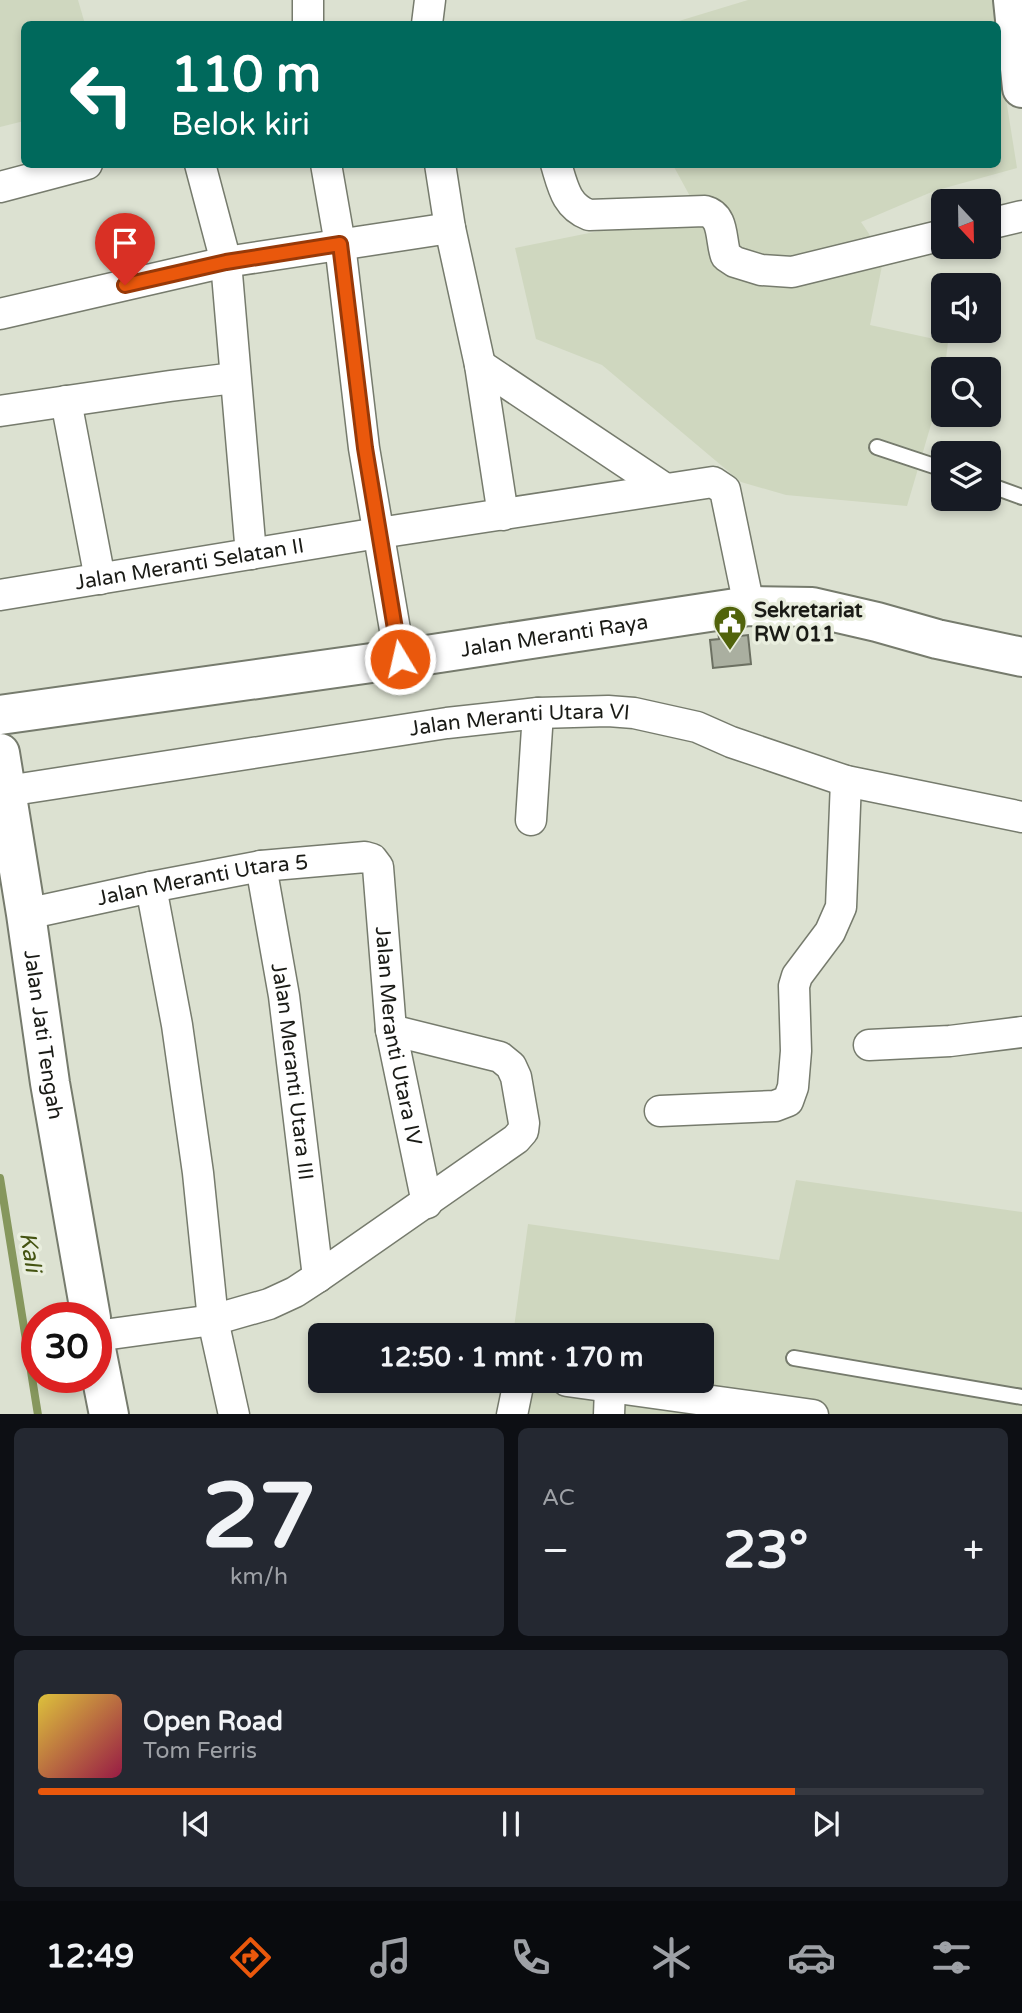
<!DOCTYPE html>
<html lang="id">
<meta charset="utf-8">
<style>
:root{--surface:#171b24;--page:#242831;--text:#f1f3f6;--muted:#9ea1a6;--line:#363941;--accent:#ea580c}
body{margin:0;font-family:"Varela Round",sans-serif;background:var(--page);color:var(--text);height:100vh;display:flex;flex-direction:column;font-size:26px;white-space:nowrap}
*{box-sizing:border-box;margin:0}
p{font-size:23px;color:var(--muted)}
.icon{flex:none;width:38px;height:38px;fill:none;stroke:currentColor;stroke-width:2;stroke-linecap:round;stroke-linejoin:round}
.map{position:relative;height:1414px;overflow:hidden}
.side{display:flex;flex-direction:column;gap:14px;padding:14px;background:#0d0f14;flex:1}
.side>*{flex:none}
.top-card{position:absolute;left:21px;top:21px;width:980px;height:147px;border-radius:10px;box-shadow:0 4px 10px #0003;background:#00695c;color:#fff;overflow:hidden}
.needle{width:46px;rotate:158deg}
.buttons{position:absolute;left:931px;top:189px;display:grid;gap:14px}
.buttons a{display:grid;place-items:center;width:70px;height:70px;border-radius:10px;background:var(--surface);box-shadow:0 4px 10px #0003;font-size:35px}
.speed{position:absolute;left:21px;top:1302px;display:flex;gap:14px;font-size:35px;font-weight:700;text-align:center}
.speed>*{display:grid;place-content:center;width:91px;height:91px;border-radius:50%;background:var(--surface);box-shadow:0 4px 10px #0003;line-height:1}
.speed .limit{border:10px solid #d22;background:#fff;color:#111}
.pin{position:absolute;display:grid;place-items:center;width:60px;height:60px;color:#fff;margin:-72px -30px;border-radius:50% 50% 50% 0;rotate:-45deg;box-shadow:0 0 7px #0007}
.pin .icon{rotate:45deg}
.me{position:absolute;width:77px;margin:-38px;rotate:351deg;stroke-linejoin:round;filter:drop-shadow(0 0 5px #0008)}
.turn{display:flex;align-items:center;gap:24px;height:147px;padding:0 35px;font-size:32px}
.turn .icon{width:91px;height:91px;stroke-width:2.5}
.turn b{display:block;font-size:49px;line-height:60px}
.big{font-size:52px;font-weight:800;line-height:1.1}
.side .tile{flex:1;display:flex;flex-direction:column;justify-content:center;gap:10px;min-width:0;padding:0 24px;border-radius:10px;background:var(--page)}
.side .dial{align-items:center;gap:0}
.dial b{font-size:91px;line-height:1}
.song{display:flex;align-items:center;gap:21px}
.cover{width:84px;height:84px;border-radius:10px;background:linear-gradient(135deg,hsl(50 70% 55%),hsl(340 70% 35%))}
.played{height:7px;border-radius:4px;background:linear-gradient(90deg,var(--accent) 80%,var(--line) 80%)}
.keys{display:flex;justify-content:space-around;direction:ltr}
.heat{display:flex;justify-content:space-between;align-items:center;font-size:38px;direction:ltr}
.side .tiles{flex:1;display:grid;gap:14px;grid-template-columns:1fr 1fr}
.tile:last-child{grid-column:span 2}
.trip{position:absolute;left:308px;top:1323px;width:406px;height:70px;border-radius:10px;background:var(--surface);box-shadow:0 4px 10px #0003;font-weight:800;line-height:70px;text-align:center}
.tab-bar{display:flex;height:112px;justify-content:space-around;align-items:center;background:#090b0e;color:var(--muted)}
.tab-bar .icon{width:49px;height:49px}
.tab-bar .active{color:var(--accent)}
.tab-bar b{font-size:32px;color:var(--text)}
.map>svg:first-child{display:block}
.built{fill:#cfd7bf}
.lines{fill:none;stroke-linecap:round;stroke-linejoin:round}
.stream{stroke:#86975d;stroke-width:8}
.building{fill:#aaafa0;stroke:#6c7062;stroke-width:2}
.lane-casing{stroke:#767b6d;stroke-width:18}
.street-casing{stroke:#767b6d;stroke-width:33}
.secondary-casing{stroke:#767b6d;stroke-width:42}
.lane{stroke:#fff;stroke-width:14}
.street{stroke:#fff;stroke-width:30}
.secondary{stroke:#fff;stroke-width:38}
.route-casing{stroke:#983908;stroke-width:18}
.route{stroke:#ea580c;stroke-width:12}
.labels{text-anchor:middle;stroke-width:7;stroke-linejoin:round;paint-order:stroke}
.street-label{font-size:21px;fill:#1a1b16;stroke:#e9eede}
.poi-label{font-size:21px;font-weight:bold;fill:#1a1b16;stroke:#e9eede;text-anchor:start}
.water-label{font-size:23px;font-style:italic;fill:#445311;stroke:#e9eede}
</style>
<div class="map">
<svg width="1022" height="1415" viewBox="0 0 1022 1415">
<rect width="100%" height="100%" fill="#dce1d1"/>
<!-- built -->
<g class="built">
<polygon points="0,0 78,0 85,24 24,24 24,121 0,127"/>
<polygon points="748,0 1022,0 999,55 1017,168 934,191 861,222 884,256 870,325 948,342 943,384 907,506 786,495 741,482 602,365 536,339 515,248 698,211 673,165 998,164 998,24 669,24"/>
<polygon points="796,1180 1022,1212 1022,1414 502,1415 507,1381 702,1381 702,1335 513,1335 528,1224 779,1260"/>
</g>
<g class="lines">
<!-- stream -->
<polyline class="stream" points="0,1178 38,1415"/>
</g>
<!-- building -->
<polygon class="building" points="739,627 740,636 748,635 751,664 713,668 710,640 719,639 718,629"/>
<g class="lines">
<defs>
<g id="lane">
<polyline points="877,447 943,469"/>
<polyline points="989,485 1022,497"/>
<polyline points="794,1358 1022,1397"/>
</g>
<g id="street">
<polyline points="308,24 308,0"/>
<polyline points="427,24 430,0"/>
<polyline points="200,164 226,262 251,554"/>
<polyline points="326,164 340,244 364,448 400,659"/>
<polyline points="440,164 450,228 480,365 503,515"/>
<path d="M 556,164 C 563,187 566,206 589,215 L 705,211 C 725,216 720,240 726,256 L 735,262 L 761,270 L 792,272 L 943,235"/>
<polyline points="0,187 87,164"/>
<polyline points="989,224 1022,216"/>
<polyline points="0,314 226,262 450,228"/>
<polyline points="480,365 664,488"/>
<polyline points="66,401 100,579"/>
<polyline points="0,411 170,386 234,378"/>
<path id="s1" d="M 0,595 L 366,535 L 713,482 L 725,490 L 749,606"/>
<path id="s2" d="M 7,791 L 447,723 L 538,713 L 608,711 L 634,713 L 697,727 L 731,742 L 846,781 L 1022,817"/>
<polyline points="531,820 538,713"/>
<path id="s3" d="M 261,866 L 284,996 L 318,1277"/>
<polyline points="151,887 177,1025 198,1173 213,1320 234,1415"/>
<path id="s4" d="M 26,914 L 151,887 L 261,866 L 365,857 L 372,859 L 378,867 L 391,1030 L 427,1203"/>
<polyline points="869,1045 950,1041 1022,1032"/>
<polyline points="660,1111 775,1106 788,1101 793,1087 796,1051 794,986 797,976 830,932 841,907 846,781"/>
<polyline points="96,1336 213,1320 269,1304 295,1292 318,1277 516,1139 523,1131 524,1123 516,1077 511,1066 500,1057 391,1030"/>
<polyline points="567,1381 813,1415"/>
<polyline points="512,1415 519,1381"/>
<polyline points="609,1415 610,1388"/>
</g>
<g id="secondary">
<polyline points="1013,0 1022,88"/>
<path id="s5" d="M 0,715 L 400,659 L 749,606 L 812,607 L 877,622 L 937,639 L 1022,657"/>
<path id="s6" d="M 0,753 L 26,914 L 50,1083 L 91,1318"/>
<polyline points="96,1349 109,1415"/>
</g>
</defs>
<!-- lane casing -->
<use href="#lane" class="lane-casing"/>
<!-- street casing -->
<use href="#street" class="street-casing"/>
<!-- secondary casing -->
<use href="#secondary" class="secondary-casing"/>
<!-- lane -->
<use href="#lane" class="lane"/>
<!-- street -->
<use href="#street" class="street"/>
<!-- secondary -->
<use href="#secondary" class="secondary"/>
</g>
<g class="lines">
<defs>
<polyline id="route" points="125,285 226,262 340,244 365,448 400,659"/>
</defs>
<!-- route casing -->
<use href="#route" class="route-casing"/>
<!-- route -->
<use href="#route" class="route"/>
</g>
<!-- icons -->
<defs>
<symbol id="civic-pin" viewBox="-11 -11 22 30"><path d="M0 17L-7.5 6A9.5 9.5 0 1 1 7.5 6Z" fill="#51630b" stroke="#e9eede"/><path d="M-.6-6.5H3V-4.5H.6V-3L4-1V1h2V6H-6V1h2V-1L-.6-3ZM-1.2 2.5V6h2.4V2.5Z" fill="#fff"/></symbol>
</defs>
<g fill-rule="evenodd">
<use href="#civic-pin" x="711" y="603" width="38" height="52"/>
</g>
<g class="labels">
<!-- street labels -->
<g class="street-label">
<text dy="7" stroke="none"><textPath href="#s1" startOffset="192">Jalan Meranti Selatan II</textPath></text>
<text dy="7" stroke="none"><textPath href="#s5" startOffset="560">Jalan Meranti Raya</textPath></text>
<text dy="7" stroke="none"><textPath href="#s2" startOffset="518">Jalan Meranti Utara VI</textPath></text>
<text dy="7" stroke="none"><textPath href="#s4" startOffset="180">Jalan Meranti Utara 5</textPath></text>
<text dy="7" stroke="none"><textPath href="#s4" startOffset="532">Jalan Meranti Utara IV</textPath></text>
<text dy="7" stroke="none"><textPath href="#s6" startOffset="285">Jalan Jati Tengah</textPath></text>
<text dy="7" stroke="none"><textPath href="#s3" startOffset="208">Jalan Meranti Utara III</textPath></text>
</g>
<!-- poi labels -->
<g class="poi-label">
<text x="754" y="617">Sekretariat<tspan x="754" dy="24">RW 011</tspan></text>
</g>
<!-- water labels -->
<g class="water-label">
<text transform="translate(31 1252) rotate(81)" y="8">Kali</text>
</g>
</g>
</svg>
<div class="buttons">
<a><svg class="needle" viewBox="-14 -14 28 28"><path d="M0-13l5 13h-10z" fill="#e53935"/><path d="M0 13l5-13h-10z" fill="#9ea1a6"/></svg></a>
<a><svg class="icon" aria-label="sound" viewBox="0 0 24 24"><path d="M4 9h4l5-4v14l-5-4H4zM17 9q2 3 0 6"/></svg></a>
<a><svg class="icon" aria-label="search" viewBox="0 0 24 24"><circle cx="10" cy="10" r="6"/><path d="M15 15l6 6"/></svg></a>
<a><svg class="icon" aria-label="layers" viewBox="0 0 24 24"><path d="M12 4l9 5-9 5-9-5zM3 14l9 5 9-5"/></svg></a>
</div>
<div class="speed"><div class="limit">30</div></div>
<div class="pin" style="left:125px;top:285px;background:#d93025"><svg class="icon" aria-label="arrive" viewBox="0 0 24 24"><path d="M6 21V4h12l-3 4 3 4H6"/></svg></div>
<svg class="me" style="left:400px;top:659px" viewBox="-20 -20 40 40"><circle r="17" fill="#ea580c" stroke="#fff" stroke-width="3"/><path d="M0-11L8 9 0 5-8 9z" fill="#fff"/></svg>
<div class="trip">12:50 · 1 mnt · 170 m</div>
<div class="top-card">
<div class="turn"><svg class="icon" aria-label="left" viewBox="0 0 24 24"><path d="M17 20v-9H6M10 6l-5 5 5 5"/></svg><div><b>110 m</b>Belok kiri</div></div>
</div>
</div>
<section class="side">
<div class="tiles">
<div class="tile dial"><b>27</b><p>km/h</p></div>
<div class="tile"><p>AC</p>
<div class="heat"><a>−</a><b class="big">23°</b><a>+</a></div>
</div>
<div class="tile">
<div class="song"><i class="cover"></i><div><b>Open Road</b><p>Tom Ferris</p></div></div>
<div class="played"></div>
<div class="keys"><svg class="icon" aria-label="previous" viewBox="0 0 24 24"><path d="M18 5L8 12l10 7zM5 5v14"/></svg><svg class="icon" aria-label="pause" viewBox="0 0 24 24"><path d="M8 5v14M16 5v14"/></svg><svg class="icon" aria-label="next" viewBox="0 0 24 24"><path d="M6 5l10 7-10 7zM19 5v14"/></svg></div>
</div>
</div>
</section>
<nav class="tab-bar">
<b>12:49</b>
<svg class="icon active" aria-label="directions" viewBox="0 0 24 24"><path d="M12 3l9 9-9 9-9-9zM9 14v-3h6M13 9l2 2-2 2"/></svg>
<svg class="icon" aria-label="music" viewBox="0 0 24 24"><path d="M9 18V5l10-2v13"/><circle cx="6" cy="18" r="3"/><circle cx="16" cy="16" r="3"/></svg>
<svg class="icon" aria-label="phone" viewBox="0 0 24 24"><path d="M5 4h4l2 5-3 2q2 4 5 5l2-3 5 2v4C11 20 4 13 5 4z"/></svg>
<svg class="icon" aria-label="climate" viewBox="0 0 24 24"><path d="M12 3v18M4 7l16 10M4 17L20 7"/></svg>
<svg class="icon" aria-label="car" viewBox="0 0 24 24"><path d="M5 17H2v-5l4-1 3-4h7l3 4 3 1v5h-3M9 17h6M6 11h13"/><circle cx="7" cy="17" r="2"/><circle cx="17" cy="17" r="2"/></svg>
<svg class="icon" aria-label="filters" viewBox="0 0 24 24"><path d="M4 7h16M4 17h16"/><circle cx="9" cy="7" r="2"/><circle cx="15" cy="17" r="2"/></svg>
</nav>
